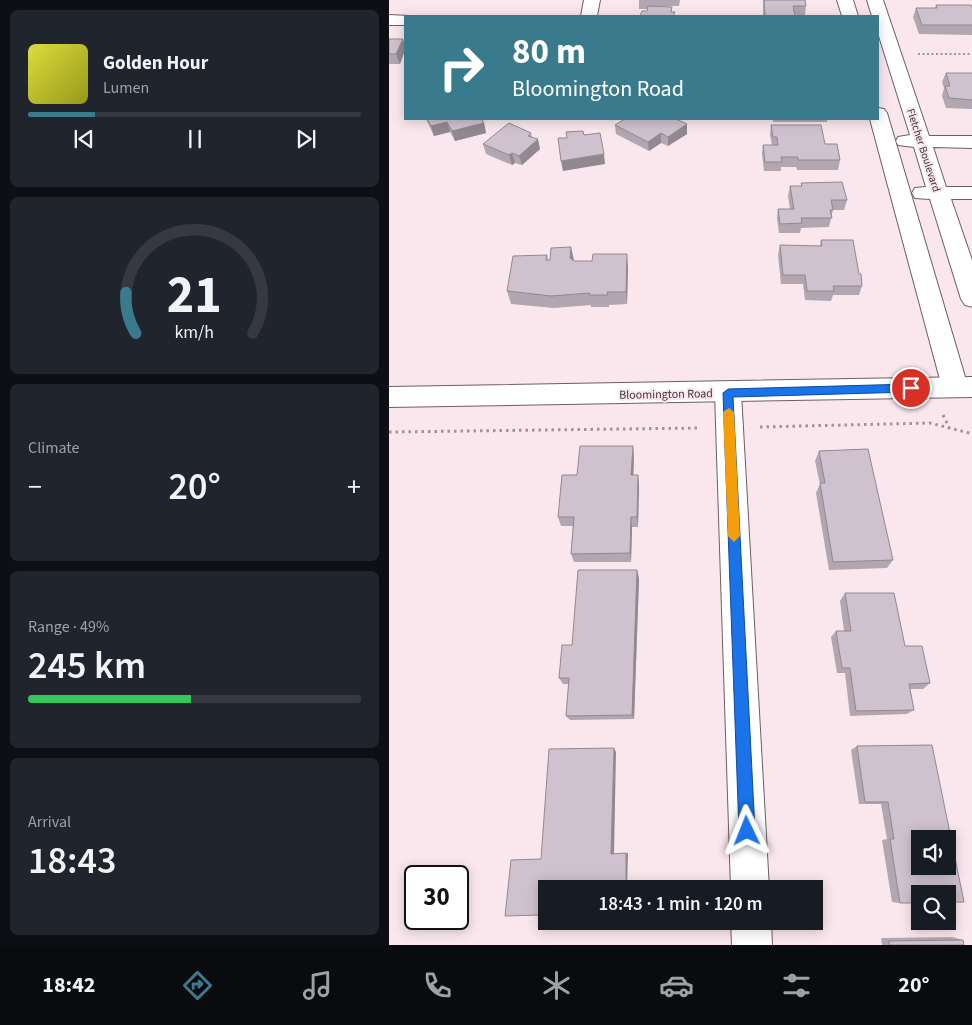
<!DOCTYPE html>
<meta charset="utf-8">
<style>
:root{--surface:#171b24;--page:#20242c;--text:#f1f3f6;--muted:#9ea1a6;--line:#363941;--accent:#397b8d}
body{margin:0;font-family:"Source Sans 3",sans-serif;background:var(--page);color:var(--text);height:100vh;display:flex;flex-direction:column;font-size:19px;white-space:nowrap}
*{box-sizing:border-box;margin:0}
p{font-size:16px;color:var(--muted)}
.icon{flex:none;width:28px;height:28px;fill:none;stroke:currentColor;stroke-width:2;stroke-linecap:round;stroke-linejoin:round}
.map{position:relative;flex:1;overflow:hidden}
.side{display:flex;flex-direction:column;gap:10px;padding:10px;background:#0d0f14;width:389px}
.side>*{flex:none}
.banner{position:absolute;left:15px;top:15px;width:475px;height:105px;border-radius:0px;box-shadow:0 2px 12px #0003;background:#397b8d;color:#fff;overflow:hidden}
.tools{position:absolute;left:522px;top:830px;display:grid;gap:10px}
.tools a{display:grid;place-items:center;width:45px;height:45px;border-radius:0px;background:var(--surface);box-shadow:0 2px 12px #0003;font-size:25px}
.speed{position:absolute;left:15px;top:865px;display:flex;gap:10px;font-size:25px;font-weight:700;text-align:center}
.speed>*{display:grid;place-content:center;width:65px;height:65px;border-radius:50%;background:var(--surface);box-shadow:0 2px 12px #0003;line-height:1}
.speed .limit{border:2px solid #111;border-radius:8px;background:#fff;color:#111}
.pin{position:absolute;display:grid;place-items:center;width:42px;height:42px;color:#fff;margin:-21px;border:2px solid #fff;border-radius:50%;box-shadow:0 1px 5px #0007}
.me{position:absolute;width:55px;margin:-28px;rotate:358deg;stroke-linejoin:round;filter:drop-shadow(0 0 4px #0008)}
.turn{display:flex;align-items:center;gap:18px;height:105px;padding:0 25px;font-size:22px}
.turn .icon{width:65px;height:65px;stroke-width:2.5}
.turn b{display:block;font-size:35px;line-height:42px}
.big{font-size:38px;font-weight:600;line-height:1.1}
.side .tile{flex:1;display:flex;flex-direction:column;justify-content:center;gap:8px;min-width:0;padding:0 18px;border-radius:8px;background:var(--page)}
.side .dial{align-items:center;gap:0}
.dial svg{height:130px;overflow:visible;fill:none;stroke:var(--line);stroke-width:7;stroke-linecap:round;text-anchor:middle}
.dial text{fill:var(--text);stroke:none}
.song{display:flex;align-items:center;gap:15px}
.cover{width:60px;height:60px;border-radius:8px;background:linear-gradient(135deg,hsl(60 70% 55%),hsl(60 70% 35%))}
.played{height:5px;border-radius:2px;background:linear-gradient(90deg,var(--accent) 20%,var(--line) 20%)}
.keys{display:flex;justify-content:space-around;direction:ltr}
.heat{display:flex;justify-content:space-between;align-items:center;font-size:28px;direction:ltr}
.charge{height:8px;border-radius:4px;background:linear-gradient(90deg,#34c759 49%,var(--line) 0)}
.trip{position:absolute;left:149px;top:880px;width:285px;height:50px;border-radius:0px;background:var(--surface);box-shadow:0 2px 12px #0003;font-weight:600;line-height:50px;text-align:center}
.menu{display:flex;height:80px;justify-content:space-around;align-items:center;background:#090b0e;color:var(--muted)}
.menu .icon{width:35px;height:35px}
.menu .selected{color:var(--accent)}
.menu b{font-size:22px;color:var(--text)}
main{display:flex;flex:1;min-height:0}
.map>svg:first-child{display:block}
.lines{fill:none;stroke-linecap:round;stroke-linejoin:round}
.minor-casing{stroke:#6e5e64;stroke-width:2}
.tertiary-casing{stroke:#6e5e64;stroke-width:2}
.path-far1{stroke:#a09397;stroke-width:2;stroke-dasharray:2 2.5;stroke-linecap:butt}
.path{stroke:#a09397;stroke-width:3;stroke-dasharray:2.5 4;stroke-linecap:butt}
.minor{fill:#fff;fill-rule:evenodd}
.tertiary{fill:#fff;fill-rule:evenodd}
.wall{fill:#b2a7b1}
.shaded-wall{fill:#918890}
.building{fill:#cfc2ce;stroke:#918890;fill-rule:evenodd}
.route{fill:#1a73e8;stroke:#114b97}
.slow{fill:#f59e0b}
.labels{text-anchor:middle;stroke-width:4;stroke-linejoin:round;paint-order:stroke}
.far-street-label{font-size:11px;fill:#3c3537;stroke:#f9e7ed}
.street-label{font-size:12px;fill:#3c3537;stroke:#f9e7ed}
</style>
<main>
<section class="side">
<div class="tile">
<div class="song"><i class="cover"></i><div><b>Golden Hour</b><p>Lumen</p></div></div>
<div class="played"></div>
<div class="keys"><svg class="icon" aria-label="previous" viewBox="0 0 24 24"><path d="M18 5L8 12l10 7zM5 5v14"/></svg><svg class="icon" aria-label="pause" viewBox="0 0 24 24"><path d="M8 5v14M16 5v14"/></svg><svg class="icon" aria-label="next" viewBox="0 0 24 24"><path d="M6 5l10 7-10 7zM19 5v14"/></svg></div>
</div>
<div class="tile dial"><svg viewBox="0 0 100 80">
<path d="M14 69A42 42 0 1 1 86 69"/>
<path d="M14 69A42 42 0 0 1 8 44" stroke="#397b8d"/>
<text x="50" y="56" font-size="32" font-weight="700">21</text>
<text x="50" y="72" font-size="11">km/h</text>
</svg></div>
<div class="tile"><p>Climate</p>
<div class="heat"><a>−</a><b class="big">20°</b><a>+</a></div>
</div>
<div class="tile"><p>Range · 49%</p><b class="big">245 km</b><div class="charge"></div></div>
<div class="tile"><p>Arrival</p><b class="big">18:43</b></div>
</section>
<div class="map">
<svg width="584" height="945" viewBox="0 0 584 945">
<rect width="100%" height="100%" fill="#f9e7ed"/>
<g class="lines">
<defs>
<g id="minor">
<polygon points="195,0 211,0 208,16 192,16"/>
<polygon points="448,0 464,0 469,16 453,16"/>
<polygon points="478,0 494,0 540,136 584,136 584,148 544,147 557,187 584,187 584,199 562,199 584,263 584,307 576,305 572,299 541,199 526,198 523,193 526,188 537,187 525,147 509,145 507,141 509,137 521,135 489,33 489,16 483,16"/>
<polygon points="0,15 20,16 16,16 16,25 0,25"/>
<polygon points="489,108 495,109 498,113 579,387 575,394 566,397 557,394 553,387 481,119 489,119"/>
<polygon points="339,383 348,386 352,393 380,889 342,889 326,393 330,386"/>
<polygon points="342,921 382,921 383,945 343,945"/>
</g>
<polygon id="tertiary" points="584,377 584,397 0,407 0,387"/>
</defs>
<!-- minor casing -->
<use href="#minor" class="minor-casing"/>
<!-- tertiary casing -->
<use href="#tertiary" class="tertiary-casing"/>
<!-- path-far1 -->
<polyline class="path-far1" points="529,54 584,54"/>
<!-- path -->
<g class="path">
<polyline points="554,415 560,427"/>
<polyline points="371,427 541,423 584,434"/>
<polyline points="0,432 309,428"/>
</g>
<!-- minor -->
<use href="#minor" class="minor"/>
<!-- tertiary -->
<use href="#tertiary" class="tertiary"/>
</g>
<!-- wall -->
<g class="wall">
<polygon points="250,0 291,0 290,6 271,6 271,7 258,11 258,9 250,9"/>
<polygon points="374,0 416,0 417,6 416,15 405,15 406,16 374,16"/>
<polygon points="547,5 584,9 584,35 530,34 524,17 527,8 546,8"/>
<polygon points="0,39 14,39 16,47 16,50 11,64 0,64"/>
<polygon points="557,73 584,73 584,109 557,108 553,96 555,88 553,82"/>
<polygon points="37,119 94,119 97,133 66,141 61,132 45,136"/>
<rect x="384" y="119" width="54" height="3"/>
<polygon points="226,125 298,134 279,146 272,143 260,151 227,134"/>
<polygon points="382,125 436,144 451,160 449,170 408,170 407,167 392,167 392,171 375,171 373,154 374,145 383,145 381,135"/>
<polygon points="142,133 143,137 151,149 133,165 126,163 123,165 97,154 94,144"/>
<polygon points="412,183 458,200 455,210 444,210 440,227 412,228 411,233 390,233 388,218 389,209 401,209 399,196 401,186 412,186"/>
<polygon points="432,240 473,286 470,295 444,295 442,301 416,300 414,284 392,284 389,255 391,245 431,246"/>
<polygon points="158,255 159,260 185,261 239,267 238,304 220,305 220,307 202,307 202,305 165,308 122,304 118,291"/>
<polygon points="430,451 504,560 498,568 440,570 427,493 431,484 426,461"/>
<polygon points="245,456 244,475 249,475 250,485 249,527 243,527 242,562 185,562 182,554 184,526 172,526 169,517 188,475"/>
<polygon points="250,578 245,719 181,720 177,716 180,684 174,684 170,678 183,645"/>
<polygon points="456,593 516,646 541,683 534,689 521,689 525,710 518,714 461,716 456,673 448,673 442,637 447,631 455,631 451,601"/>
<polygon points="543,745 511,903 503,902 493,840 498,839 492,804 470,804 462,750 468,746"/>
<polygon points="563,937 574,940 575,945 493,945 492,938"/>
</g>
<!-- shaded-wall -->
<g class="shaded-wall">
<polygon points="14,39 16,47 16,50 11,64 7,54"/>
<polygon points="58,122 61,132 45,136 42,126"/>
<polygon points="95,123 97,133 66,141 63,131"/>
<polygon points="298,124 298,134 279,146 279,137"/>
<polygon points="272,133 272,143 260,151 259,142"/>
<polygon points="149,139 151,149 133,165 130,156"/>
<polygon points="123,153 126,163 123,165 120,155"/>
<polygon points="215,154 216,164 174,171 172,161"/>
<polygon points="182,247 185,260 183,271 181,258"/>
<polygon points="238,254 239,267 238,304 237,292"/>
<polygon points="244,446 245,456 244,485 242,475"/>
<polygon points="249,475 250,485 249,527 248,517"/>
<polygon points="242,517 243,527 242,562 241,553"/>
<polygon points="248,570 250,578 245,719 243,715"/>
<polygon points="225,748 227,752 225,854 222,854"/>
<polygon points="237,853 239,853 238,889 237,889"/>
</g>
<!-- building -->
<g class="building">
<polygon points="375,0 416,0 417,6 404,6 406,16 376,16"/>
<polygon points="547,5 582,5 584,9 584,25 533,25 527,8 548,8"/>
<polygon points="259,6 283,7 282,12 286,12 284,16 251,16 253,11 258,11"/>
<polygon points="0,39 14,39 7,54 0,54"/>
<polygon points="557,73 584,73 584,100 560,98 556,86 561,86"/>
<polygon points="38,119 92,119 95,123 63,131 58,122 42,126"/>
<polygon points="236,119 287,119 298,124 279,137 272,133 259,142 226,125"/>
<polygon points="120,123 142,133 139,136 149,139 130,156 123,153 120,155 94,144"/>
<polygon points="382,125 432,125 436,144 448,144 451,160 409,160 409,157 392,157 393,162 376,162 374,145 389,145 388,137 384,137"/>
<polygon points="194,131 195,135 211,133 215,154 172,161 169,138 178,138 177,132"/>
<polygon points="453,182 458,200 442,200 444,210 441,210 443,218 412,218 413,223 391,224 389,209 405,209 401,186 413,186 412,183"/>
<polygon points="432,240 464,240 470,274 472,274 473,286 444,286 445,291 418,291 416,275 394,275 391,245 433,246"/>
<polygon points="182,247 181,258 185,261 203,261 204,254 238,254 237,292 218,292 219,295 200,295 201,293 162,296 118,291 124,256 158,255 157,260 161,260 162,248"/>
<polygon points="191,446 244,446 242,475 249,475 248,517 242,517 241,553 182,554 185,517 169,517 173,475 188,475"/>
<polygon points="479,449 504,560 444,562 431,483 436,483 430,451"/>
<polygon points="189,570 248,570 243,715 177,716 180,678 170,678 173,645 183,645"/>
<polygon points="456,593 505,593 516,646 533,646 541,683 520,684 525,710 467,711 461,668 453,668 447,631 462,631"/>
<path d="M 543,745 L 575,902 L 559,902 L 559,894 L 531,894 L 531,903 L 511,903 L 501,839 L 505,839 L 499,802 L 476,802 L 468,746 ZM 531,839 L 559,839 L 559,866 L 531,866 Z"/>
<polygon points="225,748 222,854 237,853 237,889 158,889 158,921 164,921 150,922 151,915 116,916 122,860 152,859 160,749"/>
<polygon points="574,940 575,945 500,945 500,941"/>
</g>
<!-- route -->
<polygon class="route" points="522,384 528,388 522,392 344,397 366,831 363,836 358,839 353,836 350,831 334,393 339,389"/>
<!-- slow -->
<polygon class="slow" points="340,408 345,412 351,536 345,542 339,536 334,412"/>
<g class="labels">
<!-- far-street labels -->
<g class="far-street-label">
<text transform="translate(535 150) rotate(72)" y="4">Fletcher Boulevard</text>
</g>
<!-- street labels -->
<g class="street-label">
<text transform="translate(277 394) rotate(-1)" y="4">Bloomington Road</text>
</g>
</g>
</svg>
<div class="tools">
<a><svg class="icon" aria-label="sound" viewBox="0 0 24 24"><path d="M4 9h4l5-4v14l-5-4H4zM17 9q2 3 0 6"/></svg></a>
<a><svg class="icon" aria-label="search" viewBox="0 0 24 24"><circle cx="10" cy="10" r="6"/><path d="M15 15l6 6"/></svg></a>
</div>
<div class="speed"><div class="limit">30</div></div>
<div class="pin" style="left:522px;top:388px;background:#d93025"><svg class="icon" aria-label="arrive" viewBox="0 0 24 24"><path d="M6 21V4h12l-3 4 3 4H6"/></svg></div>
<svg class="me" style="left:358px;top:831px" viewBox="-20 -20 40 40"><path d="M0-17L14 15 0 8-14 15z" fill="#1a73e8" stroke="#fff" stroke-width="4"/></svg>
<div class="trip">18:43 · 1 min · 120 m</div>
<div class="banner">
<div class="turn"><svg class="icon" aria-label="right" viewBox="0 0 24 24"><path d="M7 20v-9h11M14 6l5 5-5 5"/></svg><div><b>80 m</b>Bloomington Road</div></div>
</div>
</div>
</main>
<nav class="menu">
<b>18:42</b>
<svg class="icon selected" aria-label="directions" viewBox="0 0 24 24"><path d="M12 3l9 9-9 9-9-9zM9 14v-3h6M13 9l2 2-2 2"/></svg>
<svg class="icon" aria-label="music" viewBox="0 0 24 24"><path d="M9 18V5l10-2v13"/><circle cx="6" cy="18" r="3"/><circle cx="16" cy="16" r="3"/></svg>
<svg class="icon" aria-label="phone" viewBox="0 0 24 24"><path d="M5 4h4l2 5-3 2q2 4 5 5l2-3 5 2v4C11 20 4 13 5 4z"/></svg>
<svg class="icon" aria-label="climate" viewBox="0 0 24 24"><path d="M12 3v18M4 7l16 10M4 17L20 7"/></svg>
<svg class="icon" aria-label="car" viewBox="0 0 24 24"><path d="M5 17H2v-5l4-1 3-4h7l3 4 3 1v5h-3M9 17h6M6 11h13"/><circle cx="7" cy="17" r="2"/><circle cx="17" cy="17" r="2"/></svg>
<svg class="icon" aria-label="filters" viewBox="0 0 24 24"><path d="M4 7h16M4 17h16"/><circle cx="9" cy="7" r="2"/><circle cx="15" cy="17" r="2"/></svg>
<b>20°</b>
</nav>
